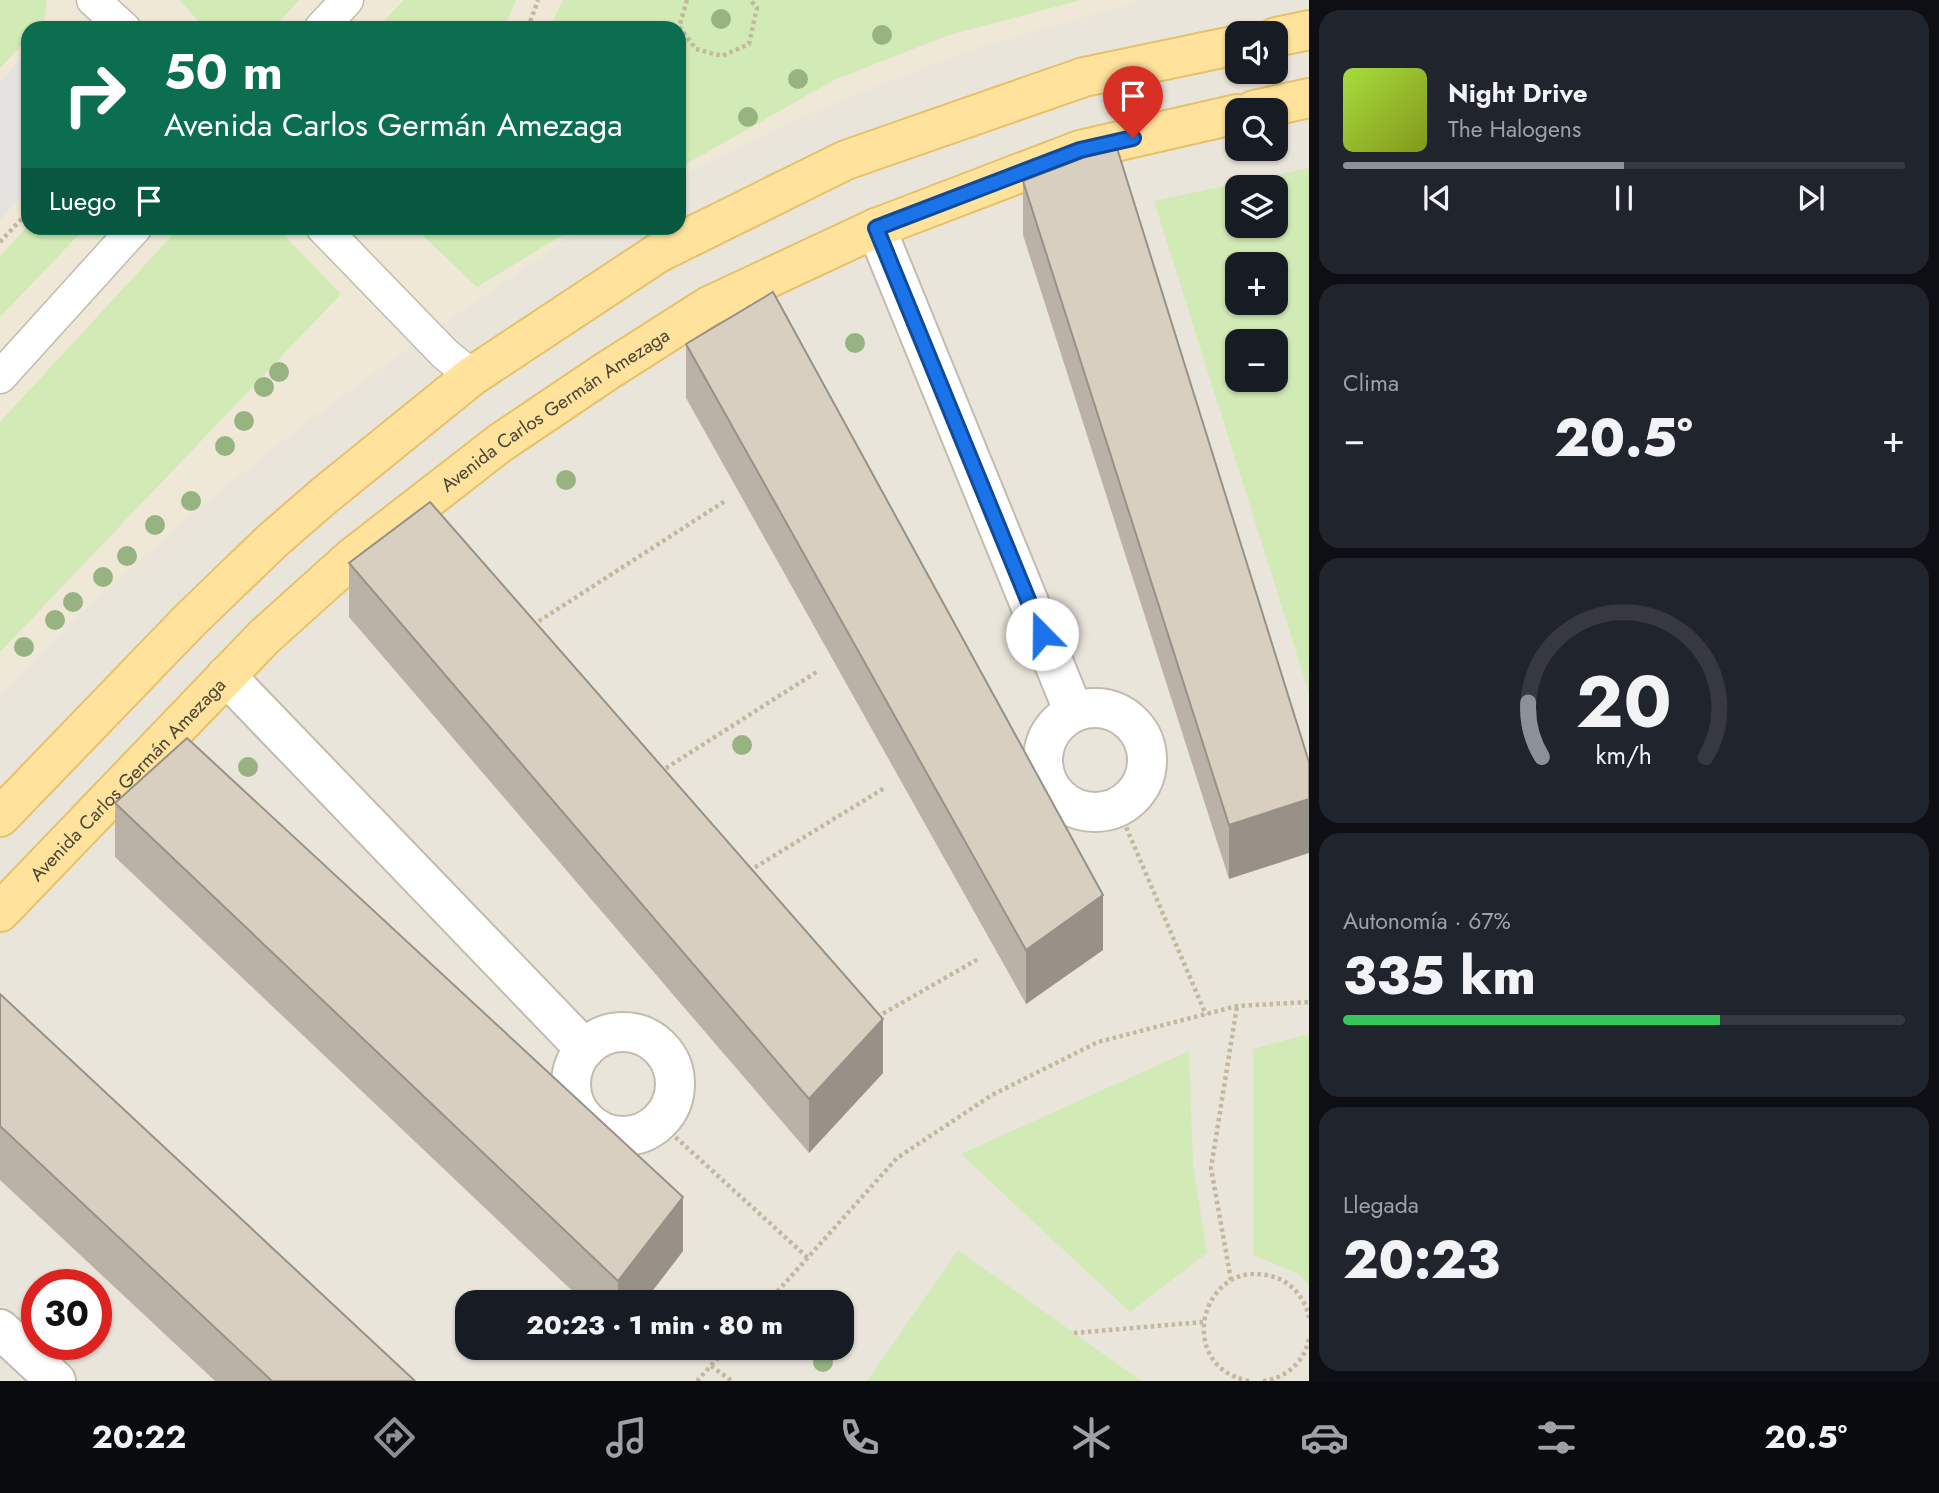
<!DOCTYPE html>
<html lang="es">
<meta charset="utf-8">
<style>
:root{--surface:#171b24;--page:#20242c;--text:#f1f3f6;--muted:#9ea1a6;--line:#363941;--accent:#8c9099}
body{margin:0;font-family:Jost,sans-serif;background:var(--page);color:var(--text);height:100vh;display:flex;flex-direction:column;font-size:26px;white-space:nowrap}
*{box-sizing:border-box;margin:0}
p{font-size:23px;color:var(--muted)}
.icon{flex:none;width:38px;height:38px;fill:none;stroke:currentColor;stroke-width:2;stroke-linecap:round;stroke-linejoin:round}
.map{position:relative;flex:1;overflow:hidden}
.drawer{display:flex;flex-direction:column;gap:10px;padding:10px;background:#0d0f14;width:630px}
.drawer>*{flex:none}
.guide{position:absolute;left:21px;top:21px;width:665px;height:214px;border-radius:21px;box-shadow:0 2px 5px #0004;background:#0b6e4f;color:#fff;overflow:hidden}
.controls{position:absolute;left:1225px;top:21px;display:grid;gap:14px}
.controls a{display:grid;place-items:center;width:63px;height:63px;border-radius:14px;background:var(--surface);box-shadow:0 2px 5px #0004;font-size:35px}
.speed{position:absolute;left:21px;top:1269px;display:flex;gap:14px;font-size:35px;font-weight:700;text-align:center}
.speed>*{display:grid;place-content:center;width:91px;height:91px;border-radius:50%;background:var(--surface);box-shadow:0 2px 5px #0004;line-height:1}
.speed .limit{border:10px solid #d22;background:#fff;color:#111}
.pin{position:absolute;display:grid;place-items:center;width:60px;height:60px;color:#fff;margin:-72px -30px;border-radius:50% 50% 50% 0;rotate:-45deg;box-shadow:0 0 7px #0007}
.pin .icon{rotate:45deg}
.me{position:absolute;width:77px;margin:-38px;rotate:338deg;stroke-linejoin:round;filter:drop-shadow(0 0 5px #0008)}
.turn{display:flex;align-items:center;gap:24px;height:147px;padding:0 28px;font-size:32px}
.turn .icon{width:91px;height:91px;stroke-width:2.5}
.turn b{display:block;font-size:49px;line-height:60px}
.then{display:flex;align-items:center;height:66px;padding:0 28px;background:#0003;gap:14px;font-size:26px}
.big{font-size:52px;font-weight:800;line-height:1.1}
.drawer .tile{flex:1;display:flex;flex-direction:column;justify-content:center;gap:10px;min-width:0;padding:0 24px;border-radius:21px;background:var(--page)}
.drawer .dial{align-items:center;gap:0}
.dial svg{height:182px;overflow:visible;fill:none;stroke:var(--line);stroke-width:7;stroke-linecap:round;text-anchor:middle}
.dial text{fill:var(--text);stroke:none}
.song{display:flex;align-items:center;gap:21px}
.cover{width:84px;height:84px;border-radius:10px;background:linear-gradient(135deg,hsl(80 70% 55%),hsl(70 70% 35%))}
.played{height:7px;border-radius:4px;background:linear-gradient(90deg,var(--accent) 50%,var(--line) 50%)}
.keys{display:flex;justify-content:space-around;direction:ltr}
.heat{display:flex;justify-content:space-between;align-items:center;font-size:38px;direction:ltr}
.charge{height:10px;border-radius:5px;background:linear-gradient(90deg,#34c759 67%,var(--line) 0)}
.trip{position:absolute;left:455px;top:1290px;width:399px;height:70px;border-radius:21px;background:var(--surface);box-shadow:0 2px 5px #0004;font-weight:800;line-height:70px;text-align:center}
.dock{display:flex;height:112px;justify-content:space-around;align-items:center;background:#090b0e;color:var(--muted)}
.dock .icon{width:49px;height:49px}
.dock .selected{color:var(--accent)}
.dock b{font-size:32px;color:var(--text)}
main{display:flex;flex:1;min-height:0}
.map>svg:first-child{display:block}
.residential{fill:#eae5da;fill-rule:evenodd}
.education{fill:#efe8d6}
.green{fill:#d2eab5;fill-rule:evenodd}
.parking{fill:#e5e3e0}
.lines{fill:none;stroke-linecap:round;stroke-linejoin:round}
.service-casing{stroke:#c2bbae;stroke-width:35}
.minor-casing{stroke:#c2bbae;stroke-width:42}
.primary-casing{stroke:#e6c16a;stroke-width:42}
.path{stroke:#c4b79f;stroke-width:4.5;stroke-dasharray:3.5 3.5;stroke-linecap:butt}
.service{stroke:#fff;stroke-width:32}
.minor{stroke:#fff;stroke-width:38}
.primary{stroke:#ffe39c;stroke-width:38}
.tree{fill:#97b381}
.wall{fill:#bab2a6}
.shaded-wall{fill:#979187}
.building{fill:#d8cfc1;stroke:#979187;stroke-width:2}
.route-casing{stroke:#114b97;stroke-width:18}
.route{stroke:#1a73e8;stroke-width:12}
.labels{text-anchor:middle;stroke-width:5;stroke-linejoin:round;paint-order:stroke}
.street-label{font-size:19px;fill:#4b4439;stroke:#fff}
</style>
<main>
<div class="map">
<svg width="1309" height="1381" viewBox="0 0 1309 1381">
<rect width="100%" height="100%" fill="#f6f3ec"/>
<!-- residential -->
<path class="residential" d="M 0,0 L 1309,0 L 1309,1381 L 0,1381 ZM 28,28 L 679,28 L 679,228 L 28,228 ZM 1237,33 L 1276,33 L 1276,72 L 1237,72 ZM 1237,110 L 1276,110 L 1276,149 L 1237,149 ZM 1237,187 L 1276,187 L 1276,226 L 1237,226 ZM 1237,264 L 1276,264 L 1276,303 L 1237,303 ZM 1237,341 L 1276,341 L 1276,380 L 1237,380 ZM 37,1284 L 96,1284 L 96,1344 L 37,1344 ZM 467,1302 L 842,1302 L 842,1348 L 467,1348 Z"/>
<!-- education -->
<polygon class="education" points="0,0 1143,0 979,47 845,98 710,160 679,177 679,28 28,28 28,228 587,228 565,240 428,334 298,428 190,515 76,617 0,693"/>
<!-- green -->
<g class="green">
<polygon points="0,0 47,0 44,21 38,28 28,28 28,38 0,68"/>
<polygon points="179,0 299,0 274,28 205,28"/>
<polygon points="404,0 516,0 504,28 377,28"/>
<polygon points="563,0 1081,0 949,35 834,80 679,168 679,28 550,28"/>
<path d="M 1309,168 L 1309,693 L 1154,201 ZM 1237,187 L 1276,187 L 1276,226 L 1237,226 ZM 1237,264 L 1276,264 L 1276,303 L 1237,303 ZM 1237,341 L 1276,341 L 1276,380 L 1237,380 Z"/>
<polygon points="28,226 28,228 85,228 0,317 0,256"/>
<polygon points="179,228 277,228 341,294 0,652 0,422"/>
<polygon points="421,228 574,228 477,287 418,231"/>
<polygon points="1304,1035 1309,1036 1309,1285 1297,1273 1253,1255 1253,1049"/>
<polygon points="1189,1051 1193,1165 1207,1253 1130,1312 961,1154"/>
<polygon points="958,1250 1141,1381 867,1381"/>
</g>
<!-- parking -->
<polygon class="parking" points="28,51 28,189 0,220 0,82"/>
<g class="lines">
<defs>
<g id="service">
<polyline points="93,0 124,28"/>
<polyline points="321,28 347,0"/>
<polyline points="323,228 445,354 472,376"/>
<polyline points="0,377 135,228"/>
</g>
<g id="minor">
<polyline points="876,228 1073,710"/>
<polyline points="226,676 585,1049"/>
<circle cx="1095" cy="760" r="52"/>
<circle cx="623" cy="1084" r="52"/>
<polyline points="0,1329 56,1381"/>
</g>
<g id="primary">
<polyline points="1276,37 1309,30"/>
<polyline points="1254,110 1309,98"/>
<polyline points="0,817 190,620 272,541 325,495 472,376 658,253 846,160 1084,77 1237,45"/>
<path id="s1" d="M 0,912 L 264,637 L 353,557 L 500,443 L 607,371 L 709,306 L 876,228 L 1080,150 L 1237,114"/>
</g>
</defs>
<!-- service casing -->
<use href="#service" class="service-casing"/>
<!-- minor casing -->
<use href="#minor" class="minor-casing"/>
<!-- primary casing -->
<use href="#primary" class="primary-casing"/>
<!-- path -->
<g class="path">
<polyline points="687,0 679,27 696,49 722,56 749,44 757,8 750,0"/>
<polyline points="528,28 538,0"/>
<polyline points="0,242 28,212"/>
<polyline points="533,625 725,501"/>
<polyline points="660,772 818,671"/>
<polyline points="1118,808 1206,1015"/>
<polyline points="749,871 886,787"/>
<polyline points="877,1017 980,958"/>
<polyline points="660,1123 808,1258"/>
<polyline points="1231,1280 1211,1168 1237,1006"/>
<polyline points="768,1302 897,1158 992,1095 1098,1042 1237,1006 1309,1002"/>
<polyline points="1074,1333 1203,1322"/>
<polyline points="711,1366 732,1381"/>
<polyline points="697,1381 727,1348"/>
<path d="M 1249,1381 C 1171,1366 1203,1251 1277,1278 C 1293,1284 1306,1300 1309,1318"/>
<path d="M 1263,1381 C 1286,1378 1305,1362 1309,1338"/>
</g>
<!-- service -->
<use href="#service" class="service"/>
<!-- minor -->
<use href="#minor" class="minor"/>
<!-- primary -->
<use href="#primary" class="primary"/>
</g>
<!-- trees -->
<g class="tree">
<circle cx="721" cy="19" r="10"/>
<circle cx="882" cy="35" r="10"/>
<circle cx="798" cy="79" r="10"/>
<circle cx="748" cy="117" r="10"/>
<circle cx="855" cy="343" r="10"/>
<circle cx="279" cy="372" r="10"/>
<circle cx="264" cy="387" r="10"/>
<circle cx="244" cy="421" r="10"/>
<circle cx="225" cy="446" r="10"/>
<circle cx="566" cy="480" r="10"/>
<circle cx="191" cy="501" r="10"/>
<circle cx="155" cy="525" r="10"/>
<circle cx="127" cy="556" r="10"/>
<circle cx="103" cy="577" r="10"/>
<circle cx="73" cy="602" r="10"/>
<circle cx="55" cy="620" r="10"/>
<circle cx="24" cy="647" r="10"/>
<circle cx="742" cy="745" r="10"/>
<circle cx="248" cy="767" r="10"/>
<circle cx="823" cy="1362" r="10"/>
</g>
<!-- wall -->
<g class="wall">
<polygon points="1023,181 1309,762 1229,879 1023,235"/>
<polygon points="686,344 1103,950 1026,1004 686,398"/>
<polygon points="349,563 883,1073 809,1153 349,617"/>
<polygon points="115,803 683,1251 644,1302 584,1302 115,857"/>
<polygon points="0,994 415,1381 215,1381 0,1180"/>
</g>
<!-- shaded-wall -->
<g class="shaded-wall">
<polygon points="1309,799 1309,853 1229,879 1229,825"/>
<polygon points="1103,895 1103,950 1026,1004 1026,950"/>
<polygon points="883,1019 883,1073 809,1153 809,1099"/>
<polygon points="683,1197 683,1251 644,1302 618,1302 618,1281"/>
</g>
<!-- building -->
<g class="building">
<polygon points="1116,145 1309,762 1309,799 1229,825 1023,181"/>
<polygon points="773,292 1103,895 1026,950 686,344"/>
<polygon points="430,502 883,1019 809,1099 349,563"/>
<polygon points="187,738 683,1197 618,1281 115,803"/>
<polygon points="0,994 415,1381 272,1381 0,1126"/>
</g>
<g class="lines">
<defs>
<polyline id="route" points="1042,634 876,228 1080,150 1133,138"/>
</defs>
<!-- route casing -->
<use href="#route" class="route-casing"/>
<!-- route -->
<use href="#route" class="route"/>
</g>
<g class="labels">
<!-- street labels -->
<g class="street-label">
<text dy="7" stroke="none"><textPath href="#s1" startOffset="751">Avenida Carlos Germán Amezaga</textPath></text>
<text dy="7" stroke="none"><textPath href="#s1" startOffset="184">Avenida Carlos Germán Amezaga</textPath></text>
</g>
</g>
</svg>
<div class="controls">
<a><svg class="icon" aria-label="sound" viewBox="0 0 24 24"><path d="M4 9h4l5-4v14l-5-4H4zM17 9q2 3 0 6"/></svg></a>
<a><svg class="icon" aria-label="search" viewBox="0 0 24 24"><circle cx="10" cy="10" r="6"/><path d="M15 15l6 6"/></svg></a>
<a><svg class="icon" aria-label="layers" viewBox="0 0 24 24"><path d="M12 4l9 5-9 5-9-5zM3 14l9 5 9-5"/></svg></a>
<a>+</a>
<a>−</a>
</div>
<div class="speed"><div class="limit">30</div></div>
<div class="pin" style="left:1133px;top:138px;background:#d93025"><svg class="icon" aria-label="arrive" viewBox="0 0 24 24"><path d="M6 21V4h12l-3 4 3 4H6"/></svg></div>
<svg class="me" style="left:1042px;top:634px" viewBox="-20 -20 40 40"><circle r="19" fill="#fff"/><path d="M0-13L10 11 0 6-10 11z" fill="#1a73e8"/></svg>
<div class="trip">20:23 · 1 min · 80 m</div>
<div class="guide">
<div class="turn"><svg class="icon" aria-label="right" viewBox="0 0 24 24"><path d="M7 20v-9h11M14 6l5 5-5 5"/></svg><div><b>50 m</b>Avenida Carlos Germán Amezaga</div></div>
<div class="then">Luego<svg class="icon" aria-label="arrive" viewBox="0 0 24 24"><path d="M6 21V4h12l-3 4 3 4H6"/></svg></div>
</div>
</div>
<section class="drawer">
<div class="tile">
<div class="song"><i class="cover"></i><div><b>Night Drive</b><p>The Halogens</p></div></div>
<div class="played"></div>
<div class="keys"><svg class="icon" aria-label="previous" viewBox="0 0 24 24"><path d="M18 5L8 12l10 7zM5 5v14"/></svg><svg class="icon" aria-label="pause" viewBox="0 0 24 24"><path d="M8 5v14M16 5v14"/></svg><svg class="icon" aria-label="next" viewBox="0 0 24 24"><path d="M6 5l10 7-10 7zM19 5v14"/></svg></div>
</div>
<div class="tile"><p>Clima</p>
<div class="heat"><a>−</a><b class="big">20.5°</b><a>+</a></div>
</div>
<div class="tile dial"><svg viewBox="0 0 100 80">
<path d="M14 69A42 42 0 1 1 86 69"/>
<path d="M14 69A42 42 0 0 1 8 45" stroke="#8c9099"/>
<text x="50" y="56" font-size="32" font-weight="700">20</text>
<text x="50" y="72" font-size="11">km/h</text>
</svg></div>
<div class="tile"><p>Autonomía · 67%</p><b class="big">335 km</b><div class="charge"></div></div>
<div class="tile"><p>Llegada</p><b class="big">20:23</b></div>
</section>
</main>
<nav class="dock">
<b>20:22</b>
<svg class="icon selected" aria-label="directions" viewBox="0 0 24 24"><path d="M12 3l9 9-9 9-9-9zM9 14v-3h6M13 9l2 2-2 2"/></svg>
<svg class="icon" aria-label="music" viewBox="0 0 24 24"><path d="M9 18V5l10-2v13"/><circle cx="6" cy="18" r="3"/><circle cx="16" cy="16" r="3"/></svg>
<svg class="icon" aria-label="phone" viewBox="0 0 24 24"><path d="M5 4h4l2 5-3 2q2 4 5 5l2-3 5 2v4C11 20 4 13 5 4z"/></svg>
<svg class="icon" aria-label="climate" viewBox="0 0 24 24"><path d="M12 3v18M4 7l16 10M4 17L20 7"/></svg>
<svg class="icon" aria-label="car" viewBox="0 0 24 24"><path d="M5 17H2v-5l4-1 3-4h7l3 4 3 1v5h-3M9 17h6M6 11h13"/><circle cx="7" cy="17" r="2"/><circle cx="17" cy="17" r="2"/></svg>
<svg class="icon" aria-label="filters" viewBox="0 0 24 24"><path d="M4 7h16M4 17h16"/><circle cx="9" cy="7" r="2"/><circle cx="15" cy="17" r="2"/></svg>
<b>20.5°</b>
</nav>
